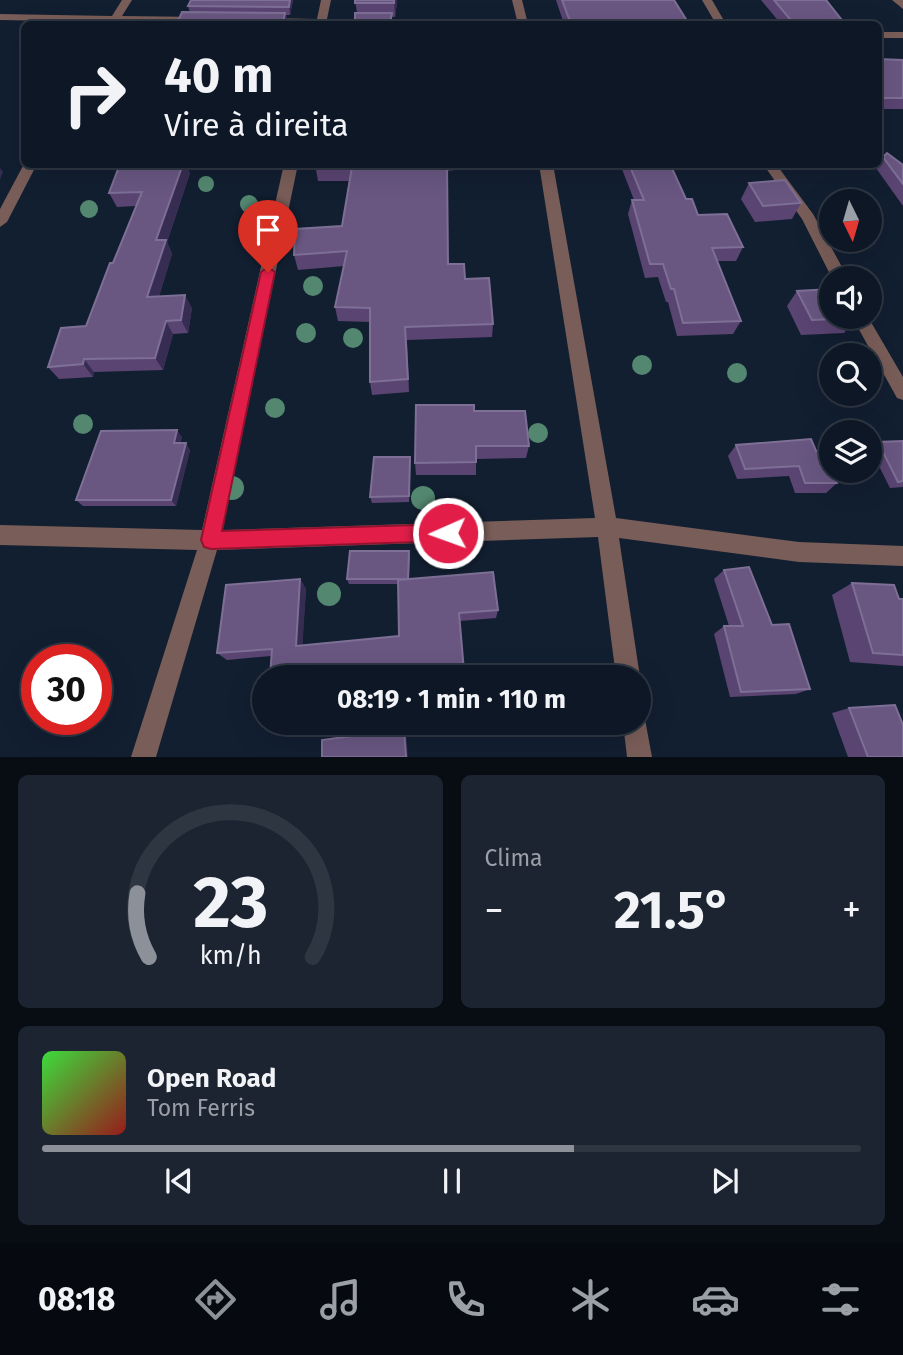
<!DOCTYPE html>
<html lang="pt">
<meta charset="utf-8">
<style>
:root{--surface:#0e1725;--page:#1c2432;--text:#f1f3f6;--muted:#9b9fa7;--line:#2e3642;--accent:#8c9099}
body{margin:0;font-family:"Fira Sans",sans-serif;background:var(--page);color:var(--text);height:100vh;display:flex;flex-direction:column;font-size:26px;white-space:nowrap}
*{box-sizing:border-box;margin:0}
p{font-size:23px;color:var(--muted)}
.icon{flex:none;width:38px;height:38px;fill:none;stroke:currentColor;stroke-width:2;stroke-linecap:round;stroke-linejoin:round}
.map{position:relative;height:757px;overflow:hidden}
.details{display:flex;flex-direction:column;gap:18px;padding:18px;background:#080d14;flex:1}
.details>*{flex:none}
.banner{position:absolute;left:21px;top:21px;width:861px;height:147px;border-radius:10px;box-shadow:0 7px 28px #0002,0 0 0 2px var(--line);background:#0e1725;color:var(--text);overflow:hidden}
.needle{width:46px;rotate:175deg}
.buttons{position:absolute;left:819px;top:189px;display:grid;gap:14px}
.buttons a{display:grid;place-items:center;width:63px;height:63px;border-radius:50%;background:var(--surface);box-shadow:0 7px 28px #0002,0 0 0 2px var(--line);font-size:35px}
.speed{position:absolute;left:21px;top:644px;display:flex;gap:14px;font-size:35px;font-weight:700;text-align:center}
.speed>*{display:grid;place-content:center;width:91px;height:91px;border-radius:50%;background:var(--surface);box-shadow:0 7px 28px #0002,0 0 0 2px var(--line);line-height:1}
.speed .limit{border:10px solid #d22;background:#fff;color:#111}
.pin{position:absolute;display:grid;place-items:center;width:60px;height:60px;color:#fff;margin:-72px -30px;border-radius:50% 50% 50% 0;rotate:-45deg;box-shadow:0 0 7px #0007}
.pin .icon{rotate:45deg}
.me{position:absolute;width:77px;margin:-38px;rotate:268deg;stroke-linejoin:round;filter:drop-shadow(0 0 5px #0008)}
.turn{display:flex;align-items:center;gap:24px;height:147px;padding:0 28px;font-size:32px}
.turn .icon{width:91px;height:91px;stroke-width:2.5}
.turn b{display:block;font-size:49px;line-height:60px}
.big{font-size:52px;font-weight:700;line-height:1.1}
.details .tile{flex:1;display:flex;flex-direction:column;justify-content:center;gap:10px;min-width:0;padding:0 24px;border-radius:10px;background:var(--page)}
.details .dial{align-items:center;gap:0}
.dial svg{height:182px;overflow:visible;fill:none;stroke:var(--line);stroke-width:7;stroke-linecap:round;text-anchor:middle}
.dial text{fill:var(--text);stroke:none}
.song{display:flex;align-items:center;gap:21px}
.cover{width:84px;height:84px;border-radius:10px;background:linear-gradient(135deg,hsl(120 70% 55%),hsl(0 70% 35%))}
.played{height:7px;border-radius:4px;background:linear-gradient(90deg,var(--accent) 65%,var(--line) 65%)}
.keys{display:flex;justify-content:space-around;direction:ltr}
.heat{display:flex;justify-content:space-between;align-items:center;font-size:38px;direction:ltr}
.details .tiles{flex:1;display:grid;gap:18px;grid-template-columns:1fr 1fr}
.tile:last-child{grid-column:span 2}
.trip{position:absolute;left:252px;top:665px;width:399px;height:70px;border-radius:35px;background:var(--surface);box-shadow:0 7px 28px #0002,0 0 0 2px var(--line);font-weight:700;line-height:70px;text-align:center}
.dock{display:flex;height:112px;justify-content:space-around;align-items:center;background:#06090f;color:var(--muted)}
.dock .icon{width:49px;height:49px}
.dock .on{color:var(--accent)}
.dock b{font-size:32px;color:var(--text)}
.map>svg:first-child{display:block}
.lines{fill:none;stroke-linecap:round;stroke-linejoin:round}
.minor{fill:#795d58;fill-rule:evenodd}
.tree{fill:#538770}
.wall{fill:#5a4472}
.shaded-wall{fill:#372d52}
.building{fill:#695782;stroke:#7d6f95;stroke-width:2}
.route{fill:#e11d48;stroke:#92132f;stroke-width:2}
</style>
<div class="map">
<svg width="903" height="757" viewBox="0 0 903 757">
<rect width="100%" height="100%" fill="#121f31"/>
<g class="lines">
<!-- minor -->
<g class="minor">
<polygon points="122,0 132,0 122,16 203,17 208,20 203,23 119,22 117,24 107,24 108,22 0,20 0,14 112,16"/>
<polygon points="321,0 331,0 327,19 486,21 491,24 266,24 261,21 266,18 317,19"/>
<polygon points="512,0 522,0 528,24 518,24"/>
<polygon points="702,0 712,0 726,24 716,24"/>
<polygon points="892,0 903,0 903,9"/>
<rect x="878" y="32" width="25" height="6"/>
<polygon points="24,164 37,164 7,222 0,227 0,209"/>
<polygon points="284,164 298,164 222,530 595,518 539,164 553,164 616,518 799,542 903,546 903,566 799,562 619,538 640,677 639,679 616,677 598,537 217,550 156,757 131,757 197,550 0,545 0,525 202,530"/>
<polygon points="763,164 776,164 813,214 848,278 832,278 802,219"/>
<polygon points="852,317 868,317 903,377 903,400 897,398"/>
<polygon points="639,712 644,714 652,757 627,757 623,723 639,723"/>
</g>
</g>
<!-- trees -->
<g class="tree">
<circle cx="206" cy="184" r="8"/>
<circle cx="249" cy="204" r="9"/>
<circle cx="89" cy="209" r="9"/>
<circle cx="313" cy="286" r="10"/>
<circle cx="306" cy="333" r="10"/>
<circle cx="353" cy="338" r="10"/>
<circle cx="642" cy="365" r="10"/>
<circle cx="737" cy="373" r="10"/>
<circle cx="275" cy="408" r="10"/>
<circle cx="83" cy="424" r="10"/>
<circle cx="538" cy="433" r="10"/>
<circle cx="232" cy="488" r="12"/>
<circle cx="423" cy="498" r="12"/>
<circle cx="329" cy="594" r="12"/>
</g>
<!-- wall -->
<g class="wall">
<polygon points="191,0 293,0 290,15 286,15 288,24 149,24 178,21 190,13 188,6"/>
<polygon points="355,0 397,0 395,17 357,13"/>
<polygon points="556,0 674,0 689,24 564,24"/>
<polygon points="761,0 826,0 845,24 781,24"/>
<polygon points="878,59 903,60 903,109 878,109"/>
<polygon points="883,157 903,165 903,206 876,168"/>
<polygon points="315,164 455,164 455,170 447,171 448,264 465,279 493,324 492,337 407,340 409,392 372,395 370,382 370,322 338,321 335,307 344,266 298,270 294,255 342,226 349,181 318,181"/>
<polygon points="620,164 670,164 686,199 698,215 743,247 736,261 717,261 741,321 733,334 677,336 668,302 666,302 658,277 645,278 628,214 632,200 634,200"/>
<polygon points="190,173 167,242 172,254 159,296 192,308 188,333 173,334 163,370 94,372 93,377 59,379 48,367 86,326 136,206 117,207 109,193"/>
<polygon points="749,183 801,203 792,219 755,222 741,199"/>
<polygon points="797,291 856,318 844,333 801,335 787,306"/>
<polygon points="474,411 529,446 526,458 476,459 476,475 416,475 415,463"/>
<polygon points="182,437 180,443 190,450 176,506 83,506 76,500"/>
<polygon points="903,441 903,487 890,488 870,448 878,442"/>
<polygon points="736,445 816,451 837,483 826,493 795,493 789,476 737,479 728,456"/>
<polygon points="410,457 409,502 372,503 370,497"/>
<polygon points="410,556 409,579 498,610 496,618 460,621 464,671 463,677 270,677 271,656 227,660 217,653 300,579 306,589 302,645 399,636 398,584 349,584 347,579"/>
<polygon points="724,570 772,625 810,689 796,694 730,697 714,634 724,626 729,626 714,579"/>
<polygon points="852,583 899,599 903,599 903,666 850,662 832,595"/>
<polygon points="849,708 903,757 848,757 832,713"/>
</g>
<!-- shaded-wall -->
<g class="shaded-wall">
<polygon points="290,0 293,0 290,15 289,7"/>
<polygon points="394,0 397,0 397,3 395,17"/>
<polygon points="285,13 288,24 283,24 283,23"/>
<polygon points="183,164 187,164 190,173 167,242 172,254 155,310 147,297 156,240"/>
<polygon points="0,168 3,172 0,179"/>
<polygon points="185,295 192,308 188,333 181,320"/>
<polygon points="166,321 173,334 163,370 155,358"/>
<polygon points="84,359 94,372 93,377 83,364"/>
<polygon points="177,430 182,437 178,450 174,443"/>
<polygon points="186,443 190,450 176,506 171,500"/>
<polygon points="410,457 411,463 409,502 409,496"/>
<polygon points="300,579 306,589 302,653 296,646"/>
<polygon points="404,729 406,733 408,757 406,757"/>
</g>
<!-- building -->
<g class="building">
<polygon points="191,0 290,0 289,7 188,6"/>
<rect x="355" y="0" width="39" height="3"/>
<polygon points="562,0 674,0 689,24 571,24"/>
<polygon points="774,0 826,0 845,24 794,24"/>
<polygon points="182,12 285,13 283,23 236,22 235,24 149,24 150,21 178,21"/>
<polygon points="355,13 392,13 390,24 355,24"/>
<polygon points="878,59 903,60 903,98 881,98 878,94"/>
<polygon points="887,153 903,165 903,184 883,157"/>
<polygon points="120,164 183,164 156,240 166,240 147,297 185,295 181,320 166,321 155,358 84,359 83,364 48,367 61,328 86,326 110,263 113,263 142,192 109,193"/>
<polygon points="315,164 447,164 448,264 464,264 465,279 489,278 493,324 405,327 408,379 370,382 370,308 335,307 347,251 294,255 295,229 342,226 352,167 315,166"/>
<polygon points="629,164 670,164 686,199 692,199 698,215 727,214 743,247 712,248 741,321 683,323 674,289 671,289 663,264 650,264 632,200 644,200"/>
<polygon points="785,180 801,203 763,206 749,183"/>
<polygon points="831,289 831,317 855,317 856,318 812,320 797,291"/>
<polygon points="416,405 474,405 474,411 525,411 529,446 476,446 476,462 415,463"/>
<polygon points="177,430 174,443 186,443 171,500 76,500 101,431"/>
<polygon points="811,439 816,451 824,451 831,468 831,471 833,471 837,483 805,483 799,466 745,469 736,445"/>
<polygon points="903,441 903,481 898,482 878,442"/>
<polygon points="374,457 410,457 409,496 370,497"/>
<polygon points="350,551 409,551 408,579 347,579"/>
<polygon points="749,567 772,625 789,624 810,689 741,692 724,626 743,626 724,570"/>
<polygon points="493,572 498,610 459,613 464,671 398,677 270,677 272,649 217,653 226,585 300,579 296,646 399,636 398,580"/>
<polygon points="852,583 894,585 899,599 903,599 903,655 873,653"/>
<polygon points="895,705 903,725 903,757 868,757 849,708"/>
<polygon points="404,729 406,757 322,757 322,740"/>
</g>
<!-- route -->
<polygon class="route" points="268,267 275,272 222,531 448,524 455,526 458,533 455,539 448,541 211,549 204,547 201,540 261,272"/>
</svg>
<div class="buttons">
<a><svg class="needle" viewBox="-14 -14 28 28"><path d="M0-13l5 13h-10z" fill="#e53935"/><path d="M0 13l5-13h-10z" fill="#9b9fa7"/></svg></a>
<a><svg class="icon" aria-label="sound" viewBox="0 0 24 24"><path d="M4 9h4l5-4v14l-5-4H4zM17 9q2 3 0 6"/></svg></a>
<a><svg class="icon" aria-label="search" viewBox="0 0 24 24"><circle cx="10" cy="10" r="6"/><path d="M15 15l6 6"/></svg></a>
<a><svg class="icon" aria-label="layers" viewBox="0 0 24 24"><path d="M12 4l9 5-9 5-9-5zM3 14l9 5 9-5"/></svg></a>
</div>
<div class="speed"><div class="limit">30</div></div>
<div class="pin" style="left:268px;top:272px;background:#d93025"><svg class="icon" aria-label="arrive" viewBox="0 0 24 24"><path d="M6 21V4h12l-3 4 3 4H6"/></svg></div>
<svg class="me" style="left:448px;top:533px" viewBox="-20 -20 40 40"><circle r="17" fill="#e11d48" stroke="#fff" stroke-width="3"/><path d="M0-11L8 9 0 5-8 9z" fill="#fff"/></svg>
<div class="trip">08:19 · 1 min · 110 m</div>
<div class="banner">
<div class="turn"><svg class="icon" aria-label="right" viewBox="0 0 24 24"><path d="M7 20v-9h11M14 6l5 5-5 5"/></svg><div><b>40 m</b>Vire à direita</div></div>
</div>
</div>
<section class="details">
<div class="tiles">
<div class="tile dial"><svg viewBox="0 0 100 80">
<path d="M14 69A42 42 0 1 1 86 69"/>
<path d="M14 69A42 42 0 0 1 9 41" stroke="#8c9099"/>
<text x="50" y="56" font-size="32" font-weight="700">23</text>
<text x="50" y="72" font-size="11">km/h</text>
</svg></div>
<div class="tile"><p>Clima</p>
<div class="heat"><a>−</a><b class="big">21.5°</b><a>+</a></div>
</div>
<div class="tile">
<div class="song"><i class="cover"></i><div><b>Open Road</b><p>Tom Ferris</p></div></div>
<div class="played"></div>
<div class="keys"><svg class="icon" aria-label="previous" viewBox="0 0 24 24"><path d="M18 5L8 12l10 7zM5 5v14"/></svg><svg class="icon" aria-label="pause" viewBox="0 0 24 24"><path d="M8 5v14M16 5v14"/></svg><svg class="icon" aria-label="next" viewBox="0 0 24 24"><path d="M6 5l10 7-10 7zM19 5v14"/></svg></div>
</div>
</div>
</section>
<nav class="dock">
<b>08:18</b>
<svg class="icon on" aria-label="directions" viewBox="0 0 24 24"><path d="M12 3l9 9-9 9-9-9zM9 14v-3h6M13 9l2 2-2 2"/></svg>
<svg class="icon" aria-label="music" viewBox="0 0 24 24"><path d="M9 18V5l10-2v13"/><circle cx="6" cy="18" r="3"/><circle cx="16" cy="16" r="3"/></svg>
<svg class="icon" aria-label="phone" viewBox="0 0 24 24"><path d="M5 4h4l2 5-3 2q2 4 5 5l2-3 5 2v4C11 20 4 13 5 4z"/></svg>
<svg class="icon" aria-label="climate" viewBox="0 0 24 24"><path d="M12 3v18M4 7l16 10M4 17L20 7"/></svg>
<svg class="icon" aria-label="car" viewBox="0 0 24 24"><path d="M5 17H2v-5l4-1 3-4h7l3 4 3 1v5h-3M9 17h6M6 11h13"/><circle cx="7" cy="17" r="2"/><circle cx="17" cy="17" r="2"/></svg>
<svg class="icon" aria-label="filters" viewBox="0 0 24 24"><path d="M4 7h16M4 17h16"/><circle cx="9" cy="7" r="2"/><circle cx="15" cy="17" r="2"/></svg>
</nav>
